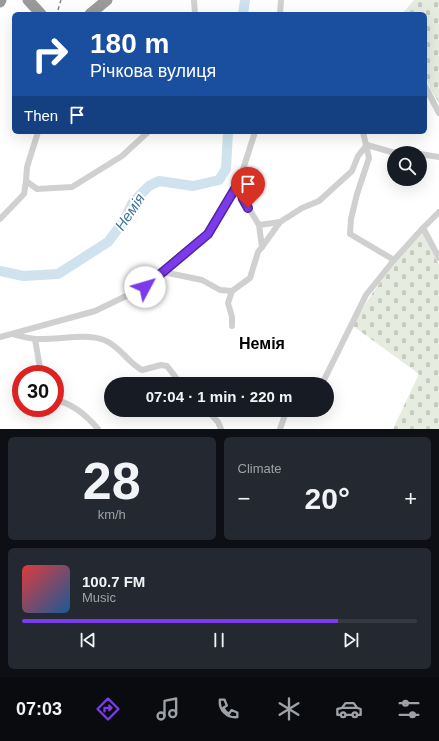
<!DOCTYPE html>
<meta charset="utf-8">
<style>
:root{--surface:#171b24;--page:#242831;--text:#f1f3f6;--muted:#9ea1a6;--line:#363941;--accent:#7c3aed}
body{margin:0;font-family:Helvetica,sans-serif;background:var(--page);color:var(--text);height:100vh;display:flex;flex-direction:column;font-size:15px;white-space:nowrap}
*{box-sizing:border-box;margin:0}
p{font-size:13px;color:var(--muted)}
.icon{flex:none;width:22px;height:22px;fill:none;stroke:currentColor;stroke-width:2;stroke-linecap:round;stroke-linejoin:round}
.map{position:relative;height:429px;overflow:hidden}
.panel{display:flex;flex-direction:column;gap:8px;padding:8px;background:#0d0f14;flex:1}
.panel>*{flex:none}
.guide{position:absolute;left:12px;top:12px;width:415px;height:122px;border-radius:6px;box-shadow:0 4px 16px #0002;background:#1a4fa0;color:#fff;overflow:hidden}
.fabs{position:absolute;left:387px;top:146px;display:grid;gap:8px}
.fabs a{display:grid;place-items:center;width:40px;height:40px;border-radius:50%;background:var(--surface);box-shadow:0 4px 16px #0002;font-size:20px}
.speed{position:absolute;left:12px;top:365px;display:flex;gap:8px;font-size:20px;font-weight:700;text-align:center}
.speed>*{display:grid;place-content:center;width:52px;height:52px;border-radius:50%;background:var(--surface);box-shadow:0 4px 16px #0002;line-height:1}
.speed .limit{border:6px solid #d22;background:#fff;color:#111}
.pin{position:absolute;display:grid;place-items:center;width:34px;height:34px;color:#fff;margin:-41px -17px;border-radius:50% 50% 50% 0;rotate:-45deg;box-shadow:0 0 4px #0007}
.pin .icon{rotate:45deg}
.me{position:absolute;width:44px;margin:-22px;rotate:51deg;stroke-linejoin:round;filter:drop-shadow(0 0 3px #0008)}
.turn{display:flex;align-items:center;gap:14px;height:84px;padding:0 12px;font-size:18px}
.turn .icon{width:52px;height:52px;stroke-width:2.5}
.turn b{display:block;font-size:28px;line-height:34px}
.then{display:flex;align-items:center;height:38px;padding:0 12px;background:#0003;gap:8px;font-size:15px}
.big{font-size:30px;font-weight:700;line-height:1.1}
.panel .card{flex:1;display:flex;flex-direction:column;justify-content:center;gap:6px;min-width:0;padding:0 14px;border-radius:6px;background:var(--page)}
.panel .dial{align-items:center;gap:0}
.dial b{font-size:52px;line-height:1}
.song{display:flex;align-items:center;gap:12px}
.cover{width:48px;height:48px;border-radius:6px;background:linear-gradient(135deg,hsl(0 70% 55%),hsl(210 70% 35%))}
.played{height:4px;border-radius:2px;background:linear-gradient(90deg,var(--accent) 80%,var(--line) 80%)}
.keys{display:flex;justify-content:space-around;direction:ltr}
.heat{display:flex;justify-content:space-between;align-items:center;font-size:22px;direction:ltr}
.panel .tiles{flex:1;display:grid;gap:8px;grid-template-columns:1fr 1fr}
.card:last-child{grid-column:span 2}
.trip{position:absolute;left:104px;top:377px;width:230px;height:40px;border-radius:20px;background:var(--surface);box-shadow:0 4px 16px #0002;font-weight:700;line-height:40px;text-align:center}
.tabs{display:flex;height:64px;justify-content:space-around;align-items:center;background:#090b0e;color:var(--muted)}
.tabs .icon{width:28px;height:28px}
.tabs .on{color:var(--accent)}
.tabs b{font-size:18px;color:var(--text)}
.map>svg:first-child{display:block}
.cemetery{fill:url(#cemetery-stones)}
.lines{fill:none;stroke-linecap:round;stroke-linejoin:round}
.river{stroke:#cfe2ee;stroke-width:10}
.street{stroke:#d0d0d0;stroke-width:6}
.highway{stroke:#9a9a9a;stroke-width:11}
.rail{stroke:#888;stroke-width:1.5;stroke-dasharray:4 3;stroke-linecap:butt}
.route-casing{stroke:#51269a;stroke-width:10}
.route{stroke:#7c3aed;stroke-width:7}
.labels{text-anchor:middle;stroke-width:4;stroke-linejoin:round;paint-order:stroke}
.water-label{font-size:15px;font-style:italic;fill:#3f7597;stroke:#fff}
.quarter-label{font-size:16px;font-weight:bold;fill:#000;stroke:#fff}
</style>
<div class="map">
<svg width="439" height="429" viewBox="0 0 439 429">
<defs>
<pattern id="cemetery-stones" width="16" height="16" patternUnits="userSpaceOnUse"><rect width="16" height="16" fill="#e6ecdf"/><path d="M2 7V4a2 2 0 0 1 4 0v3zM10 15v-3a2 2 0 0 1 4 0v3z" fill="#c6cbc0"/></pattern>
</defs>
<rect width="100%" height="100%" fill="#fff"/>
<!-- cemetery -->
<g class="cemetery">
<polygon points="414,0 439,0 439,103 431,90 425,75 425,14 402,14"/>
<path d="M 423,233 L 439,265 L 439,429 L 393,429 L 419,374 L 353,326 C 372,289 394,263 423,233 Z"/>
</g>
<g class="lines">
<!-- river -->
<g class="river">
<polyline points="243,14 245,0"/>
<polyline points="0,271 23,276 58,274 108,242 123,222 133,202 149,186 159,181 193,186 219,180 226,169 228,132"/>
</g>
<!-- street -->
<g class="street">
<polyline points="194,0 195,14"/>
<polyline points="280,14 281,0"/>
<polyline points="425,86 439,113"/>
<polyline points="38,132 27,167 26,181 37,189 72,187 122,156 148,132"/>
<polyline points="255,132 239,182 243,199 259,225"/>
<polyline points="363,132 369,158 357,194 351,219 350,234 394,260"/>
<polyline points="420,154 439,157"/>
<polyline points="0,219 24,194 26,181"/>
<polyline points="423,228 439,212"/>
<polyline points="262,247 259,225 280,222"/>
<polyline points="163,272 209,234 239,182"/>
<polyline points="232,326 232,317 228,303 232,291 250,278 258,252 262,247 280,222 302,208 319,201 352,171 358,156 367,145 395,153"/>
<path d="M 13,334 C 21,336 29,339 37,339 C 59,340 84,333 104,340 C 120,346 128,363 142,370 L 161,365 L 167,366 L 181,384"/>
<polyline points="0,337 95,311 145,287 163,272 202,280 220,290 232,291"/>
<polyline points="35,339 41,374"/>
<polyline points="322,384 366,295 394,260 423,228 439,258"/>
<path d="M 55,400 C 72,403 87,416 98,429"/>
<polyline points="207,410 218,422 221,429"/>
<polyline points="280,429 285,415 299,410"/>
</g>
<!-- highway -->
<g class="highway">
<polyline points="28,0 41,14"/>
<polyline points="0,2 1,0"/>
<polyline points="90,14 107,0"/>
</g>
<!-- rail -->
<polyline class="rail" points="58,10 61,0"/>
</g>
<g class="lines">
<defs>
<polyline id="route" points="145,287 208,234 239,182 243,199 248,208"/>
</defs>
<!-- route casing -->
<use href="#route" class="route-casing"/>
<!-- route -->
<use href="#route" class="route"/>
</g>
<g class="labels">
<!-- water labels -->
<g class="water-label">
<text transform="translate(130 212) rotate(-56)" y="5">Немія</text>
</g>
<!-- quarter labels -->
<g class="quarter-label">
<text x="262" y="349">Немія</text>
</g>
</g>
</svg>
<div class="fabs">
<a><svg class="icon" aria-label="search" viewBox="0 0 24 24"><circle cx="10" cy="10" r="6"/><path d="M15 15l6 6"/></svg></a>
</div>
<div class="speed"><div class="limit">30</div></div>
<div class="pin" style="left:248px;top:208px;background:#d93025"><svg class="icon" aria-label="arrive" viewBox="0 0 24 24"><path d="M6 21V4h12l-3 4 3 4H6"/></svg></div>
<svg class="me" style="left:145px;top:287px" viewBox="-20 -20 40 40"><circle r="19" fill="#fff"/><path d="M0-13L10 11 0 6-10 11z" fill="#7c3aed"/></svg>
<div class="trip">07:04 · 1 min · 220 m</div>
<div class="guide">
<div class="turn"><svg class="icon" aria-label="right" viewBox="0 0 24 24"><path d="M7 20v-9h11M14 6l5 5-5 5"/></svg><div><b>180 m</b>Річкова вулиця</div></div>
<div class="then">Then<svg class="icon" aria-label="arrive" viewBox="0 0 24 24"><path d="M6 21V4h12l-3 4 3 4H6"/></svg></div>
</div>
</div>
<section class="panel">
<div class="tiles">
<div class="card dial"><b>28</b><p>km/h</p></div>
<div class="card"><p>Climate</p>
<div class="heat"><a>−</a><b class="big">20°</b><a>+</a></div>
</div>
<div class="card">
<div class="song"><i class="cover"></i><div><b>100.7 FM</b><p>Music</p></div></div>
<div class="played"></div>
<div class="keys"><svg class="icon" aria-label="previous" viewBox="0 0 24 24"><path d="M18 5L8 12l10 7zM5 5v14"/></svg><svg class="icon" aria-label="pause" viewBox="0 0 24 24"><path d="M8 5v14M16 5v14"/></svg><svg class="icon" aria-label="next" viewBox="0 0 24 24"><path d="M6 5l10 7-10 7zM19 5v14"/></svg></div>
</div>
</div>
</section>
<nav class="tabs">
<b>07:03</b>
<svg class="icon on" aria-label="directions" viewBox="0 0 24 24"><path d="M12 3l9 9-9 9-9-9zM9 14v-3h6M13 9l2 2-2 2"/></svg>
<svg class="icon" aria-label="music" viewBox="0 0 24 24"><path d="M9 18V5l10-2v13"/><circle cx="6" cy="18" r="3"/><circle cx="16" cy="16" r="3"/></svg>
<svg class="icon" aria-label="phone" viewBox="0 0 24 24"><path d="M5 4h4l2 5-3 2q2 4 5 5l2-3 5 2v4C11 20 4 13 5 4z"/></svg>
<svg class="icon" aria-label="climate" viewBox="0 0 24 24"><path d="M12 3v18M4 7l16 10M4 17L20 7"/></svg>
<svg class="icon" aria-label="car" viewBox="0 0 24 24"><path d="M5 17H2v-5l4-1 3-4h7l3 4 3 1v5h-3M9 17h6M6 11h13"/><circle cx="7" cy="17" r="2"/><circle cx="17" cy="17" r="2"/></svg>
<svg class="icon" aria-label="filters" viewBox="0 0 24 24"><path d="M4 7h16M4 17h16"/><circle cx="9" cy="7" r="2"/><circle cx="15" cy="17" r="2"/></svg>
</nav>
